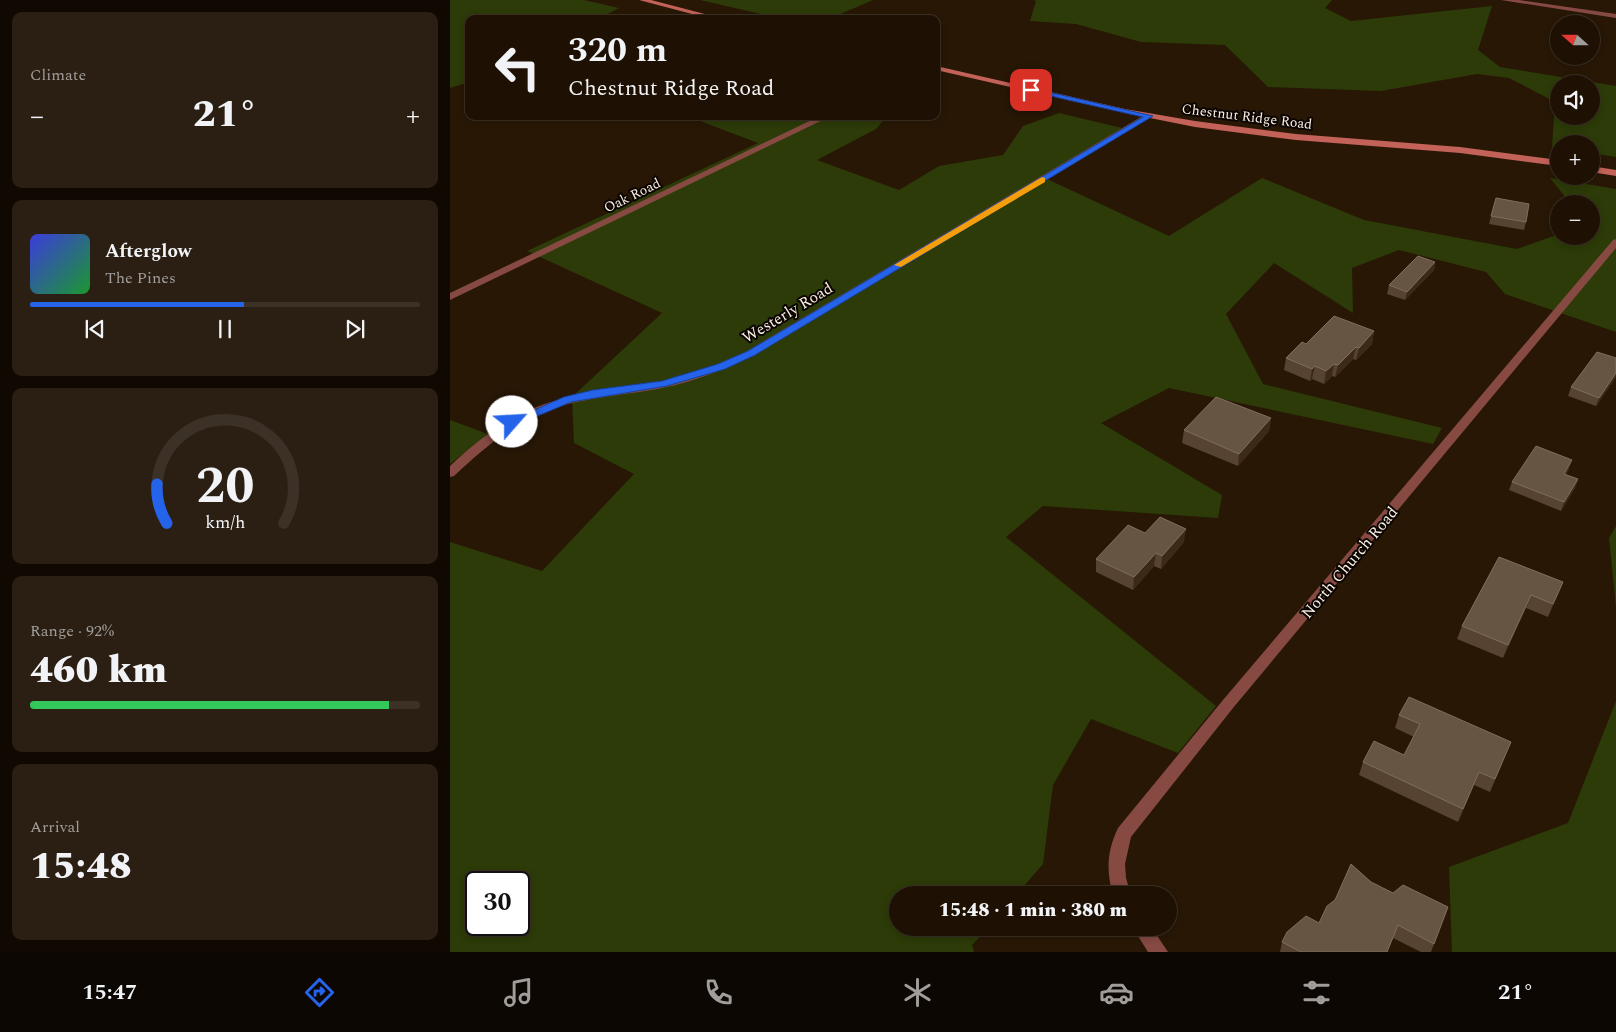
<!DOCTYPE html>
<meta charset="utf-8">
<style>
:root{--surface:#1e1104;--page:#2b1f13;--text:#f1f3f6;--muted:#a19d9a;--line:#3c3126;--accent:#2563eb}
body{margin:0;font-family:Spectral,serif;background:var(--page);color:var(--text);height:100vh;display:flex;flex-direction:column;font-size:19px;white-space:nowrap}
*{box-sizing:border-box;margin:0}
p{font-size:16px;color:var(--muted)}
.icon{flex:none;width:28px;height:28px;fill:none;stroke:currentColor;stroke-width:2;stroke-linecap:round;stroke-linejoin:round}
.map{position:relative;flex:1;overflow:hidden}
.side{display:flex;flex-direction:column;gap:12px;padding:12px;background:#100902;width:450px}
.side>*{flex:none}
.top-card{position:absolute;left:15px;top:15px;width:475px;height:105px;border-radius:10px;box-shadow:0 2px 8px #0003,0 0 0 1px var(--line);background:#1e1104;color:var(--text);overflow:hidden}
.needle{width:32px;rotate:291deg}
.fabs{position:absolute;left:1100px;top:15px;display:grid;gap:10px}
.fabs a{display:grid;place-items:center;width:50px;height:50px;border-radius:50%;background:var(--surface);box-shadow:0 2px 8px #0003,0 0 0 1px var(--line);font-size:25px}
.speed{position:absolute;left:15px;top:871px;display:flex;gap:10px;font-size:25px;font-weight:700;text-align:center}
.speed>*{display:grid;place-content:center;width:65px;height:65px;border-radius:50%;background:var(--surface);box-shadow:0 2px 8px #0003,0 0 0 1px var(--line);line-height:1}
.speed .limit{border:2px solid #111;border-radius:8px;background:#fff;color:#111}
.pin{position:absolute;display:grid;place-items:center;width:42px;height:42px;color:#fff;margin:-21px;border-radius:10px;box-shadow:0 2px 8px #0006}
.me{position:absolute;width:55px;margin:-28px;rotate:64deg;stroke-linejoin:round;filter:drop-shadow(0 0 4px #0008)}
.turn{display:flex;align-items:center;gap:18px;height:105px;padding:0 20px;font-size:22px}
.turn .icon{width:65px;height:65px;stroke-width:2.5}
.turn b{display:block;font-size:35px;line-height:42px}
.big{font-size:38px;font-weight:800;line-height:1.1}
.side .tile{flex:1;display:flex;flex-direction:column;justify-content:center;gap:8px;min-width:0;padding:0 18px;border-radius:10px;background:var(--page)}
.side .dial{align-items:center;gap:0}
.dial svg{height:130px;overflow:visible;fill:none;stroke:var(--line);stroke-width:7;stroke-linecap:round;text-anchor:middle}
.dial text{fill:var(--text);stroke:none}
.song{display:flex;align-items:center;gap:15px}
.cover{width:60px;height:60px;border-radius:8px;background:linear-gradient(135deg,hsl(240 70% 55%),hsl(130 70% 35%))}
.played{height:5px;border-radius:2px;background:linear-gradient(90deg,var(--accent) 55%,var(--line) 55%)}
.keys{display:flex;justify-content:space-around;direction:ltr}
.heat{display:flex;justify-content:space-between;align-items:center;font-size:28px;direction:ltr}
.charge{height:8px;border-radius:4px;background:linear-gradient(90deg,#34c759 92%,var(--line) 0)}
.trip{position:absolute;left:439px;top:886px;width:288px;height:50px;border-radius:25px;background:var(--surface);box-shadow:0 2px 8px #0003,0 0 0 1px var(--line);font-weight:800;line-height:50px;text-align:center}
.menu{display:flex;height:80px;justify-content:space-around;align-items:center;background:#0c0702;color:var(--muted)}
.menu .icon{width:35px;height:35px}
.menu .on{color:var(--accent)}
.menu b{font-size:22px;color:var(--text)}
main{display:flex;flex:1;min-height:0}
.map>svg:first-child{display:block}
.green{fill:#2c3b08;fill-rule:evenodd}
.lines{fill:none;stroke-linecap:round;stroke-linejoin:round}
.minor{fill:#864a43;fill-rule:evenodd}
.secondary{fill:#c36258;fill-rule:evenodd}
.wall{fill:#564331}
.shaded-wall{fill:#3c2a17}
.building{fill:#675544;stroke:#7f6e5d}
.route{fill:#2563eb;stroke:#184099}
.slow{fill:#f59e0b}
.labels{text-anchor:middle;stroke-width:4;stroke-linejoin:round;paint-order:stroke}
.far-street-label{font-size:14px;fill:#fcefe4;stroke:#0b0501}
.street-label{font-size:16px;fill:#fcefe4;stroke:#0b0501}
</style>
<main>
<section class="side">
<div class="tile"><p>Climate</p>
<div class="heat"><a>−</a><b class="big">21°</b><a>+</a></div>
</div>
<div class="tile">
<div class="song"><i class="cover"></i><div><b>Afterglow</b><p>The Pines</p></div></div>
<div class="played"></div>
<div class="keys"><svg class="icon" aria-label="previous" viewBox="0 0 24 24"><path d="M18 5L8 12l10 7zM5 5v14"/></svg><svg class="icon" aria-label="pause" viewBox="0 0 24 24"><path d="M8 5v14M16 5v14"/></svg><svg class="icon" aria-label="next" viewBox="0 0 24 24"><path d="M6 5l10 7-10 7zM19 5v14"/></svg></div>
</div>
<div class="tile dial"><svg viewBox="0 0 100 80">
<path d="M14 69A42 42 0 1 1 86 69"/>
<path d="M14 69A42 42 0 0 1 8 45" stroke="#2563eb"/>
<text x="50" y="56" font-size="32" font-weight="700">20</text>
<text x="50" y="72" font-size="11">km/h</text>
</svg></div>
<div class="tile"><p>Range · 92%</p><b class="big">460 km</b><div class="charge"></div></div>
<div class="tile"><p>Arrival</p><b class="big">15:48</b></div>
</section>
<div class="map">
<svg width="1166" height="952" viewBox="0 0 1166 952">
<rect width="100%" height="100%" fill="#281705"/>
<!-- green -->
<g class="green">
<polygon points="0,0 134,0 169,8 149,19 19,19 19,82 0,88"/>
<polygon points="250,0 423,0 379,19 333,19"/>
<path d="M 583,0 L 882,0 L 875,8 L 901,21 L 1042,6 L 1028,50 L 1050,67 L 1166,86 L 1166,157 L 1141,153 L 1141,144 L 1109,144 L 1109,148 L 1102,147 L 1105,102 L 1059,78 L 1027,74 L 931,91 L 818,87 L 775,45 L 691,42 L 626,24 L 580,21 L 586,1 ZM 1109,84 L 1141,84 L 1141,116 L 1109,116 Z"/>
<path d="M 609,113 L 672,128 L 595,178 L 719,236 L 812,178 L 914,220 L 1067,249 L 1109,234 L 1109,236 L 1141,236 L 1141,204 L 1121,204 L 1100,178 L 1166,189 L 1166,332 L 1055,294 L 1036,272 L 949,250 L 902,268 L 903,313 L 824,263 L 776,314 L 813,384 L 992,428 L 983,444 L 719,388 L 651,423 L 772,495 L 768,518 L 593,506 L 556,537 L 766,706 L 728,753 L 641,719 L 603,785 L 593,864 L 566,895 L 448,895 L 448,928 L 538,928 L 522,945 L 524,952 L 0,952 L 0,542 L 92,571 L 184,474 L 124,443 L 122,397 L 212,313 L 77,251 L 308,143 L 237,116 L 437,116 L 426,129 L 367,160 L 449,190 L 489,166 L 553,155 L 573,126 ZM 26,882 L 69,882 L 69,925 L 26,925 Z"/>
<polygon points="0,420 38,434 0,464"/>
<polygon points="1166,526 1166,607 1159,538"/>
<polygon points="1166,701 1166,952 1002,952 999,867 1118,823"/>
</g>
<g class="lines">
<!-- minor -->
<g class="minor">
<polygon points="1051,0 1069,0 1166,14 1166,18"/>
<path d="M 696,114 L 703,116 L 305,355 C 275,369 244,382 212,388 C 172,396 131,397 93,412 C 59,426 31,451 4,476 L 0,477 L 0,466 C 25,442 52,421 84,408 C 126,391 171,390 215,381 C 243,374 271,363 297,351 Z"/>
<polygon points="370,116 381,116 0,300 0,293"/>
<path d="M 1166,239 L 1166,248 L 783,708 L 681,837 L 675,864 L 676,878 L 681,895 L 663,895 C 656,871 657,851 668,828 L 773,700 L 1163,240 Z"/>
<polygon points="683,928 702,928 718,952 698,952"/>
</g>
<!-- secondary -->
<g class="secondary">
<polygon points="189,0 201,0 274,19 261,19"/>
<polygon points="486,66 675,109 745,121 846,134 1010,147 1109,160 1109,166 1010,153 846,140 745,127 675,113 486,70"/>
<polygon points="1141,166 1166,170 1166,176 1141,172"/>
</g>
</g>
<!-- wall -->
<g class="wall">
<polygon points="1046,198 1076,222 1074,230 1039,224"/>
<polygon points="985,262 984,270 955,300 937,294 939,285"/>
<polygon points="924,331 922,344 906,360 903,359 885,377 882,376 874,384 862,379 860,381 834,370 836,358 856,344"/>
<polygon points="1166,358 1166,377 1146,406 1118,396 1121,387"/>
<polygon points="821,418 819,431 788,466 732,443 734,430"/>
<polygon points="1119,469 1116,475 1128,479 1125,488 1111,511 1059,490 1062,482"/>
<polygon points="695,533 734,542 711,569 704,566 683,590 646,572 646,559"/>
<polygon points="1049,557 1113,582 1098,617 1076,608 1053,658 1007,639 1012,626"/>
<polygon points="949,715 1061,742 1040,792 1024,785 1008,822 909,775 913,762 954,755 964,737 945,728"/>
<polygon points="921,882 943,893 998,907 981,952 971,952 943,938 937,952 830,952 832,942 869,923"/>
</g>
<!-- shaded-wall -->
<g class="shaded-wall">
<polygon points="985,262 984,270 955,300 957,292"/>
<polygon points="924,331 922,344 906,360 909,348"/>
<polygon points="906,347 903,359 885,377 888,365"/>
<polygon points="884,364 882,376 874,384 876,371"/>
<polygon points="865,366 862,379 860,381 862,369"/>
<polygon points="1166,373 1166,377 1146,406 1149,398"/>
<polygon points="821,418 819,431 788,466 789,454"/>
<polygon points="1122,460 1119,469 1111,483 1114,474"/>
<polygon points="1128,479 1125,488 1111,511 1114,502"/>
<polygon points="736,529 734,542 711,569 712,556"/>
<polygon points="706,553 704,566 683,590 684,577"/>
<polygon points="1113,582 1108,595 1098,617 1103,604"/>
<polygon points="1081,595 1076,608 1053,658 1058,645"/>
<polygon points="1029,772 1024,785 1008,822 1013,809"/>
</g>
<!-- building -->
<g class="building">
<polygon points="1046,198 1079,204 1076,222 1041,216"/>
<polygon points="968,256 985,262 957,292 939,285"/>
<polygon points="884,316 924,331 909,348 906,347 888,365 884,364 876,371 865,366 862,369 836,358 852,342 856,344"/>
<polygon points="1147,352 1166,358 1166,373 1149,398 1121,387"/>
<polygon points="766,397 821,418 789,454 734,430"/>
<polygon points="1086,446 1122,460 1114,474 1128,479 1114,502 1062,482"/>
<polygon points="710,517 736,529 712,556 706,553 684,577 646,559 678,525 695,533"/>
<polygon points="1049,557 1113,582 1103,604 1081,595 1058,645 1012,626"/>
<polygon points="959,697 1061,742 1045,779 1029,772 1013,809 913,762 924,741 954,755 970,724 949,715"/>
<polygon points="901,864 921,882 943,893 953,885 998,907 984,944 948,925 937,952 851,952 832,942 837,932 856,916 869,923 877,906 885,900"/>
</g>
<!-- route -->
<polygon class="route" points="581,88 703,116 305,355 275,369 217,386 121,402 66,425 59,425 57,422 114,397 143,390 212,381 268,364 298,351 693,117 579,91 579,88"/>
<!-- slow -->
<polygon class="slow" points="592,177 595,178 595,182 451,267 444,265"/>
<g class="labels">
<!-- far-street labels -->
<g class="far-street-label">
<text transform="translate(797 116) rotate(7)" y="5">Chestnut Ridge Road</text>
<text transform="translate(182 195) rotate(-26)" y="5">Oak Road</text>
</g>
<!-- street labels -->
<g class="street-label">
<text transform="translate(337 312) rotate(-31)" y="6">Westerly Road</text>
<text transform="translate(899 562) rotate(-50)" y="6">North Church Road</text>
</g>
</g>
</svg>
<div class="fabs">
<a><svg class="needle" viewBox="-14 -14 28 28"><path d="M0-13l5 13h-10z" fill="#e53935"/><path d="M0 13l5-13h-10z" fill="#a19d9a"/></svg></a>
<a><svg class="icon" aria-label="sound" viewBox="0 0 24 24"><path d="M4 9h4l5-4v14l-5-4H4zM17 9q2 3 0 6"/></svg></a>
<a>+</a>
<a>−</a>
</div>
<div class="speed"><div class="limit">30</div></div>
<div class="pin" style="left:581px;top:90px;background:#d93025"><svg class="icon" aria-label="arrive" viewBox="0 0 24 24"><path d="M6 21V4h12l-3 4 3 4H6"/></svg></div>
<svg class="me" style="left:62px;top:422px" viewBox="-20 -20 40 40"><circle r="19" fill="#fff"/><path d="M0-13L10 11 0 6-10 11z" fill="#2563eb"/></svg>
<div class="trip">15:48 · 1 min · 380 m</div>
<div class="top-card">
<div class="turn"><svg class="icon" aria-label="left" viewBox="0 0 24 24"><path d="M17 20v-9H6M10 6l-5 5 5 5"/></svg><div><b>320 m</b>Chestnut Ridge Road</div></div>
</div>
</div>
</main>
<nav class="menu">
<b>15:47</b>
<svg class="icon on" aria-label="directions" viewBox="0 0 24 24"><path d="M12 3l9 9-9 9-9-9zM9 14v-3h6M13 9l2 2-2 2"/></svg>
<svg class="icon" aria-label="music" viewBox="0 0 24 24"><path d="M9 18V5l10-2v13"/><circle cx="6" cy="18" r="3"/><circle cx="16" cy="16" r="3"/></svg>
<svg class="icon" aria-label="phone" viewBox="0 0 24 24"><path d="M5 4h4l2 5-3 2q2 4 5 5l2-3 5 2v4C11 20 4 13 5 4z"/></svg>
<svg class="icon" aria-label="climate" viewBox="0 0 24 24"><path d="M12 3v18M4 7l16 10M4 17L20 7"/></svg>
<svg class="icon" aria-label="car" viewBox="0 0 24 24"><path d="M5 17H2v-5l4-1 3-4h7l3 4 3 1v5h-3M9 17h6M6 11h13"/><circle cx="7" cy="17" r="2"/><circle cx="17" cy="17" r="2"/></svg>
<svg class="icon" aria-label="filters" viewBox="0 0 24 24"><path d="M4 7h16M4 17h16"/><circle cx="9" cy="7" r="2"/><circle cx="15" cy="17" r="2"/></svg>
<b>21°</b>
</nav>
